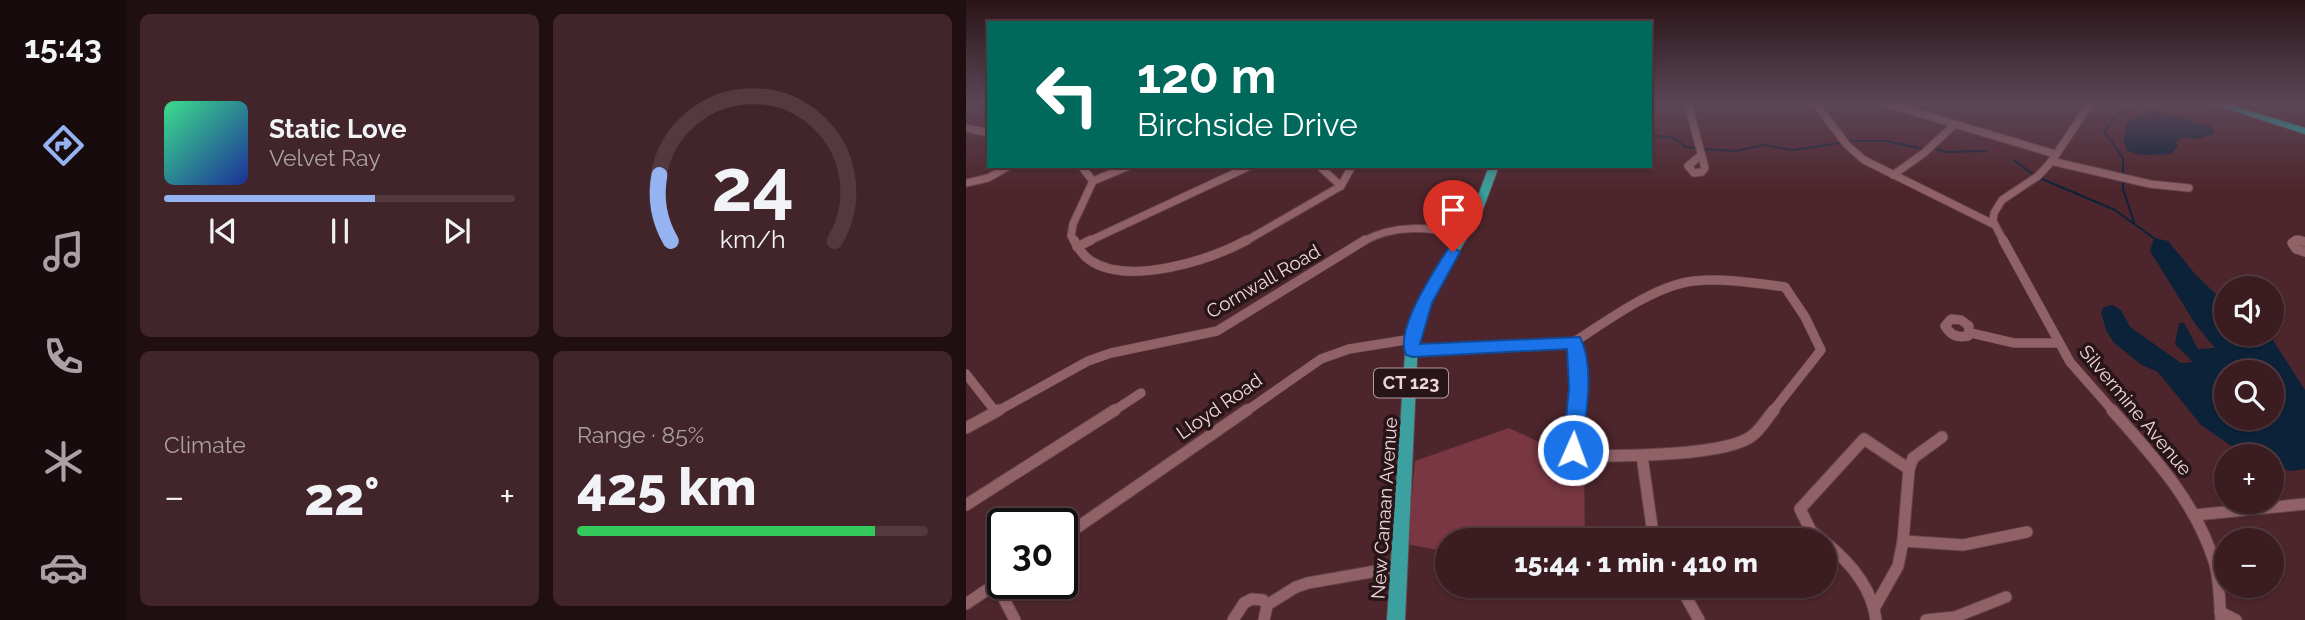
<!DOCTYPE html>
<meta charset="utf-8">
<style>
:root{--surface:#3a1c21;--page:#41252a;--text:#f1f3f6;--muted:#aba1a5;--line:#543a3f;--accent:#95b2f1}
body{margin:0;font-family:Raleway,sans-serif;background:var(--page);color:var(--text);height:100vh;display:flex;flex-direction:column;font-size:26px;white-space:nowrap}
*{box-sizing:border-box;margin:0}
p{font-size:23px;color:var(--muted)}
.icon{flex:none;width:38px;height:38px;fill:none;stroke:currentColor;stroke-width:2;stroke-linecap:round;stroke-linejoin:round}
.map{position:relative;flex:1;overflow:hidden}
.details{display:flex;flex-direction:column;gap:14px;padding:14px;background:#200f12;width:840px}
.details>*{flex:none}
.hud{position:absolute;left:21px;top:21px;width:665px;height:147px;border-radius:0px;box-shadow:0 2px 5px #0004,0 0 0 2px var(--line);background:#00695c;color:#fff;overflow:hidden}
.fabs{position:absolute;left:1248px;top:276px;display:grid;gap:14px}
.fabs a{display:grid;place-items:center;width:70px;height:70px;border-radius:50%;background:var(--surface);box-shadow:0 2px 5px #0004,0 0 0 2px var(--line);font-size:35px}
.speed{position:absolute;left:21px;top:508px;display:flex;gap:14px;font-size:35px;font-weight:700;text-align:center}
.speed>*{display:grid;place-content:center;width:91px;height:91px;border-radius:50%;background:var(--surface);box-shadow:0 2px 5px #0004,0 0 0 2px var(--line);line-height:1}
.speed .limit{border:4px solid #111;border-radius:10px;background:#fff;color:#111}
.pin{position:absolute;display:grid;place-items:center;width:60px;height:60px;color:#fff;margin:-72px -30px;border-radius:50% 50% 50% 0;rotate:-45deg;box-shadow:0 0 7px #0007}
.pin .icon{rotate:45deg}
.me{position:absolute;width:77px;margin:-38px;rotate:2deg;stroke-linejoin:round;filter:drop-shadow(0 0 5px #0008)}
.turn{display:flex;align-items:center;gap:24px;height:147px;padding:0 35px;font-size:32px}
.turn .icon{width:91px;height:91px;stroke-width:2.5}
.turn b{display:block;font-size:49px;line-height:60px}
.big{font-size:52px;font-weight:800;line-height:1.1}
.details .card{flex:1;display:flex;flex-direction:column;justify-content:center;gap:10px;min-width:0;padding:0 24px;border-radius:10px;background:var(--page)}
.details .dial{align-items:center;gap:0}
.dial svg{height:182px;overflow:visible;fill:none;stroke:var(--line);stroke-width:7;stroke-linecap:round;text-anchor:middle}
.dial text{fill:var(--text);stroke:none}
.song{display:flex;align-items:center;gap:21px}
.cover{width:84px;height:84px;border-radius:10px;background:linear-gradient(135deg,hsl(150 70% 55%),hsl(230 70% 35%))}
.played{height:7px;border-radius:4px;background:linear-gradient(90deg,var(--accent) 60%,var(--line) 60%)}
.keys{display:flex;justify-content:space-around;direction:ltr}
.heat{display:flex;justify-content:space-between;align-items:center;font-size:38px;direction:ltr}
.charge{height:10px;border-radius:5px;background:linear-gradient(90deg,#34c759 85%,var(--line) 0)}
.details .tiles{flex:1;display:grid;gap:14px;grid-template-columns:repeat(2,1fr)}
.trip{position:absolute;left:469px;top:528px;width:402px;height:70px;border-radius:35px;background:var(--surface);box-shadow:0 2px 5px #0004,0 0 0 2px var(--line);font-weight:800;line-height:70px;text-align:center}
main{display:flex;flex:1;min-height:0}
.dock{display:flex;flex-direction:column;width:126px;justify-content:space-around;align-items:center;background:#170b0d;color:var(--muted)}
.dock .icon{width:49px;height:49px}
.dock .selected{color:var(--accent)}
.dock b{font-size:32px;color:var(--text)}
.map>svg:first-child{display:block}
.green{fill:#783743}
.water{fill:#0b2239;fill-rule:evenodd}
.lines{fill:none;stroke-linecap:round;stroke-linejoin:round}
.stream{stroke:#0b2239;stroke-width:2}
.minor-far2-casing{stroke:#67444b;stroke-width:9}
.minor-far1-casing{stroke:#67444b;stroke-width:10}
.minor-casing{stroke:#67444b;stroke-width:13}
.major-casing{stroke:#67444b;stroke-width:2}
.highway-casing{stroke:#67444b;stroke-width:2}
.minor-far2{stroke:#906268;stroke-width:7}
.minor-far1{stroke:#906268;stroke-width:9}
.minor{stroke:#906268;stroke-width:11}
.major{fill:#3ba09f;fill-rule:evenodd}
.highway{fill:#03cac3;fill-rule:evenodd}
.route{fill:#1a73e8;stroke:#114b97;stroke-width:2}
.labels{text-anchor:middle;stroke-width:7;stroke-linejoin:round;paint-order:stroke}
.shield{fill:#271518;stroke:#b49b9e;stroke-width:2}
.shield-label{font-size:18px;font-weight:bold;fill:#f0d5d8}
.street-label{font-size:19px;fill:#f0d5d8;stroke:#271518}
</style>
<main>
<nav class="dock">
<b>15:43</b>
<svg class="icon selected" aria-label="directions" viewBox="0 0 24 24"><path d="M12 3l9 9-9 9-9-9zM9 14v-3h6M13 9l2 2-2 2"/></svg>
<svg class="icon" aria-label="music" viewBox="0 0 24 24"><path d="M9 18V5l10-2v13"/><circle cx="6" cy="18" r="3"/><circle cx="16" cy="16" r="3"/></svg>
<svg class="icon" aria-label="phone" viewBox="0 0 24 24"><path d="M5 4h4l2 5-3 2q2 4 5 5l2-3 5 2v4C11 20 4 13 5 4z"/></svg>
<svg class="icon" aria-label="climate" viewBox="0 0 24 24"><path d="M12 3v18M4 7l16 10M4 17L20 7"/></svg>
<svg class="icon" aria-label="car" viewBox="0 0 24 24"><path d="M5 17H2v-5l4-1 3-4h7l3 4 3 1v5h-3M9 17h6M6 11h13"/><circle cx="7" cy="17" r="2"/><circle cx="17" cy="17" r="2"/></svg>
</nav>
<section class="details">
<div class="tiles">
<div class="card">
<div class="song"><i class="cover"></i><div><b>Static Love</b><p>Velvet Ray</p></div></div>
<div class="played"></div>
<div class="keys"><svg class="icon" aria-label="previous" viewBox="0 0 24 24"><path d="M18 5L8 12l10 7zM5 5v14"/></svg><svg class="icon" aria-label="pause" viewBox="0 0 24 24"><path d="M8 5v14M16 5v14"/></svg><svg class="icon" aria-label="next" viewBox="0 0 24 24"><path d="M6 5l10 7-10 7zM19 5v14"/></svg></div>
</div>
<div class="card dial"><svg viewBox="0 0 100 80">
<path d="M14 69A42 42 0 1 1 86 69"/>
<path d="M14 69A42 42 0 0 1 9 40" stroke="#95b2f1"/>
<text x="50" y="56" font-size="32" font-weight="700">24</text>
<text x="50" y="72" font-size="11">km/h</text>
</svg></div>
<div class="card"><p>Climate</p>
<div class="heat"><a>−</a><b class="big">22°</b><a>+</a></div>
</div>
<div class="card"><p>Range · 85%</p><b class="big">425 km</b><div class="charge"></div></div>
</div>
</section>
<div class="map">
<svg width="1339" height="620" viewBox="0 0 1339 620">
<rect width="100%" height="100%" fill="#4d252c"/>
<!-- green -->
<polygon class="green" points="543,428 618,463 619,541 481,541 481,552 441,544 449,461"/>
<!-- water -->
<g class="water">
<polygon points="1189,110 1246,127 1248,134 1231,139 1217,137 1210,142 1212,146 1205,154 1175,155 1161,151 1158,140 1160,123"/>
<path d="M 1188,238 L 1202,241 L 1229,274 L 1260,304 L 1260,334 L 1303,334 L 1339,390 L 1339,469 L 1324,471 L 1306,465 L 1306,457 L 1281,457 L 1235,425 L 1192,372 L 1176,365 L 1148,343 L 1140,330 L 1135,312 L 1138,307 L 1146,305 L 1155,310 L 1164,327 L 1215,363 L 1227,362 L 1209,344 L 1213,323 L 1218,323 L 1232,349 L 1249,348 L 1230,325 L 1184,251 ZM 1260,373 L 1306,373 L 1306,418 L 1260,418 Z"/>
</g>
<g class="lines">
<!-- stream -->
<g class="stream">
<polyline points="1179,105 1188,113"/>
<polyline points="684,135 708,138 720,147 729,148"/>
<polyline points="884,141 920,141 958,149"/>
<polyline points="738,149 769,151 798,145 827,150 873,143"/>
<polyline points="970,149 980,152 1020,151"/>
<polyline points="1048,160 1068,175"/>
<polyline points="1157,175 1157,158 1138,131 1152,114 1178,104"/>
<polyline points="1076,179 1149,210 1189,239"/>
<polyline points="1157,180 1157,189 1168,222"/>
</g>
<defs>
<g id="minor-far2">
<polyline points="722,104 739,168 736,172 728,173 722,166 734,156"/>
<polyline points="850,104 881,145 898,160 1027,224"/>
<polyline points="922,104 1089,154"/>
<polyline points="0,128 23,133"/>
<polyline points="1085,161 1184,184 1223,188"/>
<polyline points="353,166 375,186"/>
<polyline points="927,175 958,153 988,125"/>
<polyline points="127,181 163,166"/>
<polyline points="0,183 22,178 43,166"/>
<polyline points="375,186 386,166"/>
<polyline points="109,242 105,236 107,224 127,181 115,166"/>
<polyline points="121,242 284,166"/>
<polyline points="278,242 375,186"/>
<path d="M 396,242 C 429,223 463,228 498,234"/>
<polyline points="1038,242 1027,221 1028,213 1036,200 1072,176 1085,162 1124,104"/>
<polyline points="1327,242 1331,240 1339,242"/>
</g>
<g id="minor-far1">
<path d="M 108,240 C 112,248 117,256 125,261 C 164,286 244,260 281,240"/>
<polyline points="1037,240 1104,362 1148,412"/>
<polyline points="1330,240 1326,243 1330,249 1339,252"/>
<polyline points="1333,240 1339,242"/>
<polyline points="111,247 125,240"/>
<path d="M 985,319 L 995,320 L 1003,326 L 1002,336 C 992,338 984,335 979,326 Z"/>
<polyline points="1005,333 1048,343 1093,343"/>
<polyline points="608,342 609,412"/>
<path d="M 608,342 C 641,321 689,285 728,281 C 758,278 789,283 819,287 L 839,317 L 855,350 L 806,412"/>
<polyline points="446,351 608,342"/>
<polyline points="0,374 29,411"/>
<polyline points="30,412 122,361 145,353 251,331 399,240"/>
<polyline points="146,412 175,393"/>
<polyline points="279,412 355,359 383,349 446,339"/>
</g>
<g id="minor">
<path d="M 609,410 L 607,450 L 611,456 C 647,456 762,457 787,435 C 795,429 801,418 808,410"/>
<path d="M 1146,410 C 1187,456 1229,501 1248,561 C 1254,579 1253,601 1255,620"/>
<polyline points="0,428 33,410"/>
<polyline points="676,456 688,541"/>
<polyline points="0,505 149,410"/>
<polyline points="1229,515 1339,504"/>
<polyline points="96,538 281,410"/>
<polyline points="858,541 845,531 834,509 898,439 943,469"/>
<polyline points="937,541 997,545 1061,532"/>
<path d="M 859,542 C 884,562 906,587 910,620"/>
<polyline points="30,584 49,620"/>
<polyline points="714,586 733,620"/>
<polyline points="0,604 37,579"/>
<polyline points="301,605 330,587 342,583 433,567"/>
<polyline points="910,605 932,566 937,541 943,469 947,458 976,437"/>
<polyline points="1254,612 1270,620"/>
<polyline points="267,620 278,603 286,599 297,600 301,606 298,620"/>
<polyline points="960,620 989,617 1040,597"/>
</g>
<polygon id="major" points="523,166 533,166 516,212 467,296 452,339 439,620 421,620 440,339 455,296 506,212"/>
<polygon id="highway" points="1246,104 1262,104 1339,128 1339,134"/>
</defs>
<!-- minor-far2 casing -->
<use href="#minor-far2" class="minor-far2-casing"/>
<!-- minor-far1 casing -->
<use href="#minor-far1" class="minor-far1-casing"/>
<!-- minor casing -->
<use href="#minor" class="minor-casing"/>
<!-- major casing -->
<use href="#major" class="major-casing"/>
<!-- highway casing -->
<use href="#highway" class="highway-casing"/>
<!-- minor-far2 -->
<use href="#minor-far2" class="minor-far2"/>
<!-- minor-far1 -->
<use href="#minor-far1" class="minor-far1"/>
<!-- minor -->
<use href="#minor" class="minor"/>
<!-- major -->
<use href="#major" class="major"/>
<!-- highway -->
<use href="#highway" class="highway"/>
</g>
<!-- sky -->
<linearGradient id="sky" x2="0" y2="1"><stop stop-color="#2a1418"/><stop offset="0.54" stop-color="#5c4656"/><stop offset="1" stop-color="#5c4656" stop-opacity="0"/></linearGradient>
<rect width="1339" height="191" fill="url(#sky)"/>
<!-- route -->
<path class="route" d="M 487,247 L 494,252 L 466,303 L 454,344 L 614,337 C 630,369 619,416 616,450 L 613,456 L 607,458 L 600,456 L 597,450 L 603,388 L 601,349 L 446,357 L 440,355 C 428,330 468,271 482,249 Z"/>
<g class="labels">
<!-- shield labels -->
<rect class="shield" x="408" y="368.5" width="74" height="29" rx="5"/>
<g class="shield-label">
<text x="445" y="389">CT 123</text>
</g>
<!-- street labels -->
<g class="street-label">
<text transform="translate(297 281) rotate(-30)" y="7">Cornwall Road</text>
<text transform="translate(253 406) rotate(-35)" y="7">Lloyd Road</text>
<text transform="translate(1170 410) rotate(50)" y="7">Silvermine Avenue</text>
<text transform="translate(418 508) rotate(-86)" y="7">New Canaan Avenue</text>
</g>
</g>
</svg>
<div class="fabs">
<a><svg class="icon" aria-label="sound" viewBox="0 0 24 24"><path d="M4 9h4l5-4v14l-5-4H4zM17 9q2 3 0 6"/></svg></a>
<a><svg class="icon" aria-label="search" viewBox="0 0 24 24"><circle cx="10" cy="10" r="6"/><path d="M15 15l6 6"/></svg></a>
<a>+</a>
<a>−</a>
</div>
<div class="speed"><div class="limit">30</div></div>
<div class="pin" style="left:487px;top:252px;background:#d93025"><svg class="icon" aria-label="arrive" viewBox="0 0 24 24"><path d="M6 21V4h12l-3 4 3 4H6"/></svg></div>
<svg class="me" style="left:607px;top:450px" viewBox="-20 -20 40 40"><circle r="17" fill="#1a73e8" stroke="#fff" stroke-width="3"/><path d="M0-11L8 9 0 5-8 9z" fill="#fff"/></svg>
<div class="trip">15:44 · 1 min · 410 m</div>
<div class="hud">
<div class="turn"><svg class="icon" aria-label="left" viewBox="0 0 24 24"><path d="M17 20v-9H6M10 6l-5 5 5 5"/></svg><div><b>120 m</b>Birchside Drive</div></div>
</div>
</div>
</main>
